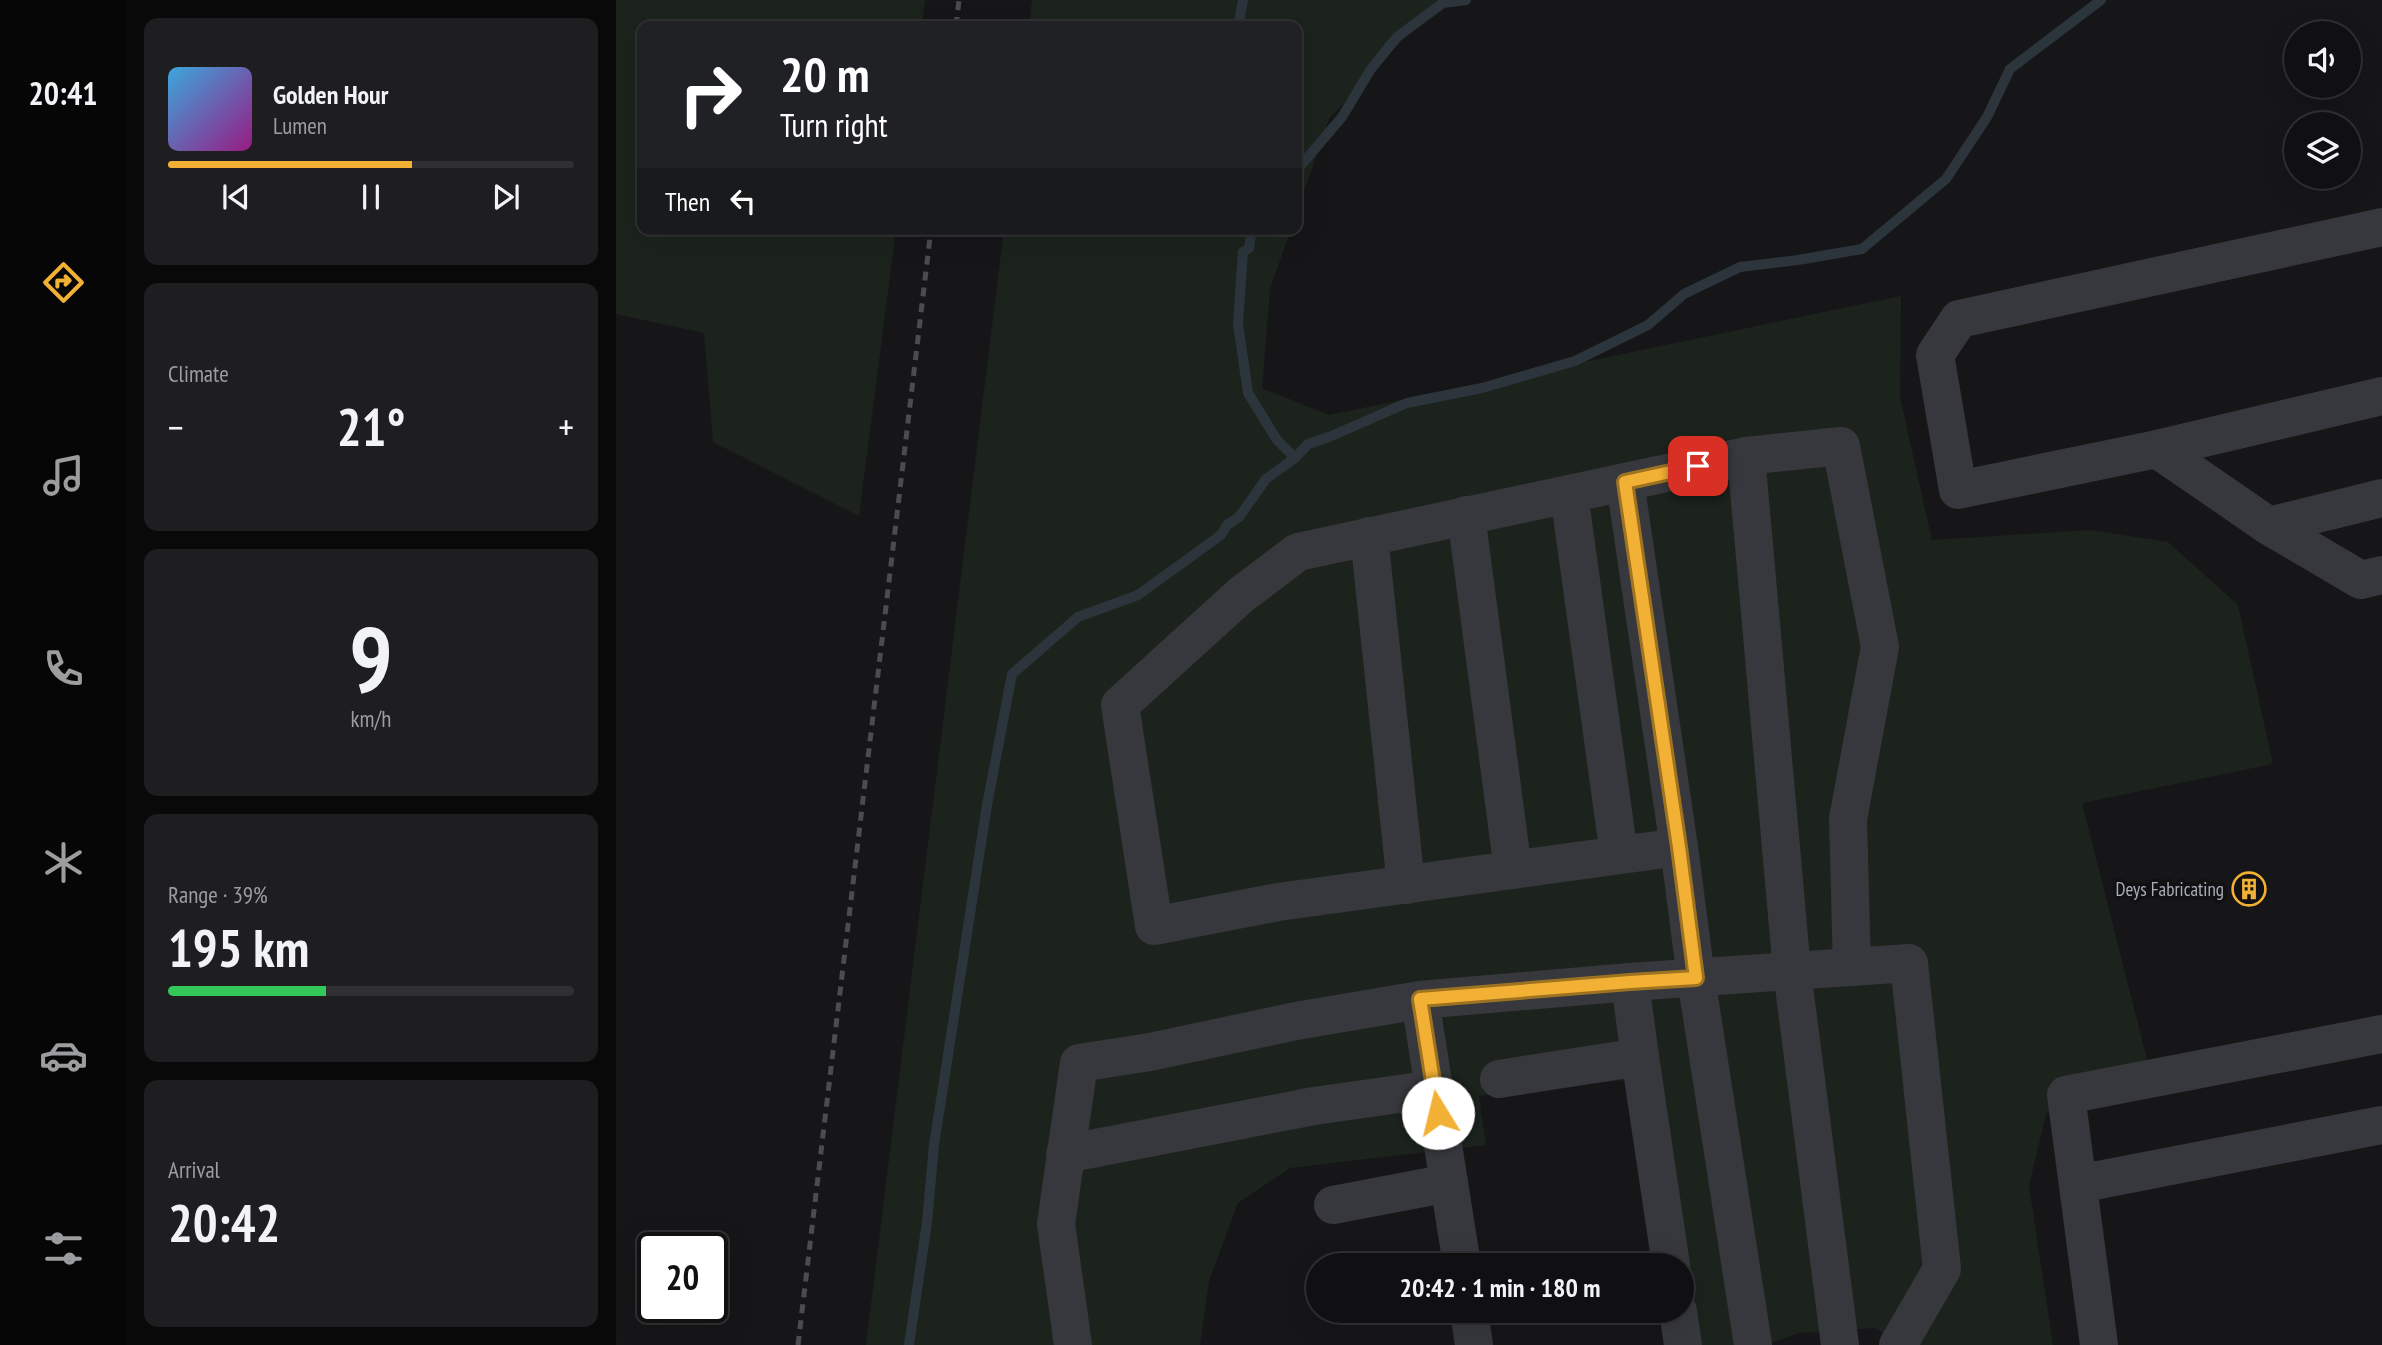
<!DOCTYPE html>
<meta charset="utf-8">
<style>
:root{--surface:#101012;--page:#1e1e20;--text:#f1f3f6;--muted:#9c9d9f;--line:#303032;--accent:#f2b134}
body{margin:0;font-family:"PT Sans Narrow",sans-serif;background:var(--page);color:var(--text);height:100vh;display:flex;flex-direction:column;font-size:26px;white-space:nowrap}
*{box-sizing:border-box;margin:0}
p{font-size:23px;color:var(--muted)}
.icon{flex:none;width:38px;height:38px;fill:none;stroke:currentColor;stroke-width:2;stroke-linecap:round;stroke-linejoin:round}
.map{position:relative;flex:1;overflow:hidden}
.sheet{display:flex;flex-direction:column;gap:18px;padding:18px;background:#09090a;width:490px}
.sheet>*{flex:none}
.guide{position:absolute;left:21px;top:21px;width:665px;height:214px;border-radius:14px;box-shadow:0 7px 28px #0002,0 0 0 2px var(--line);background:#202124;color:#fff;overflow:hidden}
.controls{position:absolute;left:1668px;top:21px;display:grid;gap:14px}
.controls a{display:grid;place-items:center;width:77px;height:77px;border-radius:50%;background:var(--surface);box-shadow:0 7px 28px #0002,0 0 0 2px var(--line);font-size:35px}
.speed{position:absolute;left:21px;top:1232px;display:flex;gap:14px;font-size:35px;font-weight:700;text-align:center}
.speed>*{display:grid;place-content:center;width:91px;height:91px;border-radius:50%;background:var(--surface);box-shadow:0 7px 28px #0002,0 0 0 2px var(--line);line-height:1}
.speed .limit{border:4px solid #111;border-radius:10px;background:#fff;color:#111}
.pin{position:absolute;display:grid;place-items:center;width:60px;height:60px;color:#fff;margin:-30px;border-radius:14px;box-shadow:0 4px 10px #0006}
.me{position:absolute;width:77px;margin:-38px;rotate:351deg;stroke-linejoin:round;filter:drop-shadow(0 0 5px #0008)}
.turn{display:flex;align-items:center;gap:24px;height:147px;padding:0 28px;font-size:32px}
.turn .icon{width:91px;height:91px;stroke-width:2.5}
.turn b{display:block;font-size:49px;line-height:60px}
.then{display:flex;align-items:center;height:66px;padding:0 28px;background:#0003;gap:14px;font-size:26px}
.big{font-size:52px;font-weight:800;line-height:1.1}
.sheet .widget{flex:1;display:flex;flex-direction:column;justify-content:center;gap:10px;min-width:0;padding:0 24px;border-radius:14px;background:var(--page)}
.sheet .dial{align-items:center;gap:0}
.dial b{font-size:91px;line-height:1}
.song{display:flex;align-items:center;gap:21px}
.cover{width:84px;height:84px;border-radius:10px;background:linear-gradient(135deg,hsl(200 70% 55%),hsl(310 70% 35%))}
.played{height:7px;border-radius:4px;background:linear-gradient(90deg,var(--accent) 60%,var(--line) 60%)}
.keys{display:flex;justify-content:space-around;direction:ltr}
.heat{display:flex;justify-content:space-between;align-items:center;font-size:38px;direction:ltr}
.charge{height:10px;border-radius:5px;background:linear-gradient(90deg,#34c759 39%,var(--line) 0)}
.trip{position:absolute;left:690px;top:1253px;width:388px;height:70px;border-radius:35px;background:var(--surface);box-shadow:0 7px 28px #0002,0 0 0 2px var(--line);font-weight:800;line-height:70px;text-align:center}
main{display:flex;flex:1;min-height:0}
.menu{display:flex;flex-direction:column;width:126px;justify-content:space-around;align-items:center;background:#060607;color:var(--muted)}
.menu .icon{width:49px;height:49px}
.menu .active{color:var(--accent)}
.menu b{font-size:32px;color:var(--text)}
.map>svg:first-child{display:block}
.green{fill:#1c231d}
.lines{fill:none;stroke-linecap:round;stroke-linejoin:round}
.stream{stroke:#2c353c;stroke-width:10}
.minor{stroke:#37383d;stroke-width:38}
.rail{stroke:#4a4c52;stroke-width:5;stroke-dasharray:9 7;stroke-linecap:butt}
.route-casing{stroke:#9d7322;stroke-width:18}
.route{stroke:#f2b134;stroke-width:12}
.labels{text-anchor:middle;stroke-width:7;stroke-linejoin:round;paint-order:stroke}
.poi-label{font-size:19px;fill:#a8adb8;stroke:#111113;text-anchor:end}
</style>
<main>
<nav class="menu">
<b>20:41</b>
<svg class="icon active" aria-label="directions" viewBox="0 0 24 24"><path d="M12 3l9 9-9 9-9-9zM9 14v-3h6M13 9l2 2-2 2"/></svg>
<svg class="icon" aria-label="music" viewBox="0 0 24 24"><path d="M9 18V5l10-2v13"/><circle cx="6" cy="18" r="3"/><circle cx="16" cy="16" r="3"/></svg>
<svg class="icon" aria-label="phone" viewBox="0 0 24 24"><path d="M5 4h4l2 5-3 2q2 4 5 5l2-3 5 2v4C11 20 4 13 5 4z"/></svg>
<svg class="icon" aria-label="climate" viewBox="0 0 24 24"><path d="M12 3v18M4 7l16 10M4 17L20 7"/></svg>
<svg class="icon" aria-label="car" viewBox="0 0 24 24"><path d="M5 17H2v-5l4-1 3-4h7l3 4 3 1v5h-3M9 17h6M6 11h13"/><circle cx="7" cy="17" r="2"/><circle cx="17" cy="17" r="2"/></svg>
<svg class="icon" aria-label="filters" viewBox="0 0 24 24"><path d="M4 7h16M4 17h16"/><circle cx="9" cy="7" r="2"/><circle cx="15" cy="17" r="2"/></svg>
</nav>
<section class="sheet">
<div class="widget">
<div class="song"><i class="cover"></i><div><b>Golden Hour</b><p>Lumen</p></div></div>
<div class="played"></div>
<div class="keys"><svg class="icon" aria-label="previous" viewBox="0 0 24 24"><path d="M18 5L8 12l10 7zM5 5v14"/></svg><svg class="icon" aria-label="pause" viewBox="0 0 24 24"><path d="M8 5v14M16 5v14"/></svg><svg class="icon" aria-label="next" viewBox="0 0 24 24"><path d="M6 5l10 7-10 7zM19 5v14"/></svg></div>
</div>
<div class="widget"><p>Climate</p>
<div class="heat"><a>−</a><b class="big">21°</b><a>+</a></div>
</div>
<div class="widget dial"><b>9</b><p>km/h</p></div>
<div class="widget"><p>Range · 39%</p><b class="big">195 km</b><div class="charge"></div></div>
<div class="widget"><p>Arrival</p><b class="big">20:42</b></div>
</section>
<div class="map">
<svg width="1766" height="1345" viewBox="0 0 1766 1345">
<rect width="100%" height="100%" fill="#161618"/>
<!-- green -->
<g class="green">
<polygon points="0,0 309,0 306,26 26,26 26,229 280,229 243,516 97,442 88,333 0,314"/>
<polygon points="416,0 849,0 817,7 713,119 681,212 681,26 413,26"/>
<polygon points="388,229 675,229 654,289 646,388 713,415 1285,296 1284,397 1316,540 1475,530 1552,542 1622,605 1657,764 1466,803 1532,1063 1470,1084 1430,1114 1413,1186 1437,1345 1289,1345 1259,1328 1183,1333 1149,1345 1065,1345 1066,1265 1019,1079 863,1096 870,1145 674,1168 622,1203 593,1281 584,1345 250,1345"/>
</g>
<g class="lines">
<!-- stream -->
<g class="stream">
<polyline points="622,26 627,0"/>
<polyline points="681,170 726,117 755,69 781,37 827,3 850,0"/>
<polyline points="636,229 633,248 627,252 622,324 632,393 661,440 679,458"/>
<polyline points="293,1345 311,1222 318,1145 371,805 396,674 462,617 522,595 605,535 611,525 623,517 650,479 679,458 692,444 713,437 791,403 866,388 959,361 1032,325 1068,294 1124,267 1182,260 1246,249 1330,179 1371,117 1394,69 1485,0"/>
</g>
<!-- minor -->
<g class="minor">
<polyline points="1766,227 1343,319 1319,355 1342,490 1541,449 1653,526 1745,580 1766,575"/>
<polyline points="1541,449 1766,396"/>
<polyline points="1130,456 1225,446 1264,647 1232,819 1236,967"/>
<polyline points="1009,482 1063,847 662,902 538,926 504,705 625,595 682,552 1130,456 1176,971 1224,1345"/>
<polyline points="953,494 1003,855"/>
<polyline points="850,515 897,870"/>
<polyline points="1653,526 1766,498"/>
<polyline points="753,536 790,885"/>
<polyline points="1063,847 1080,978 1137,1345"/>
<polyline points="804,1000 1014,982 1293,963 1326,1269 1282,1345"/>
<polyline points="1024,1057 1055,1265"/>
<polyline points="883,1079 1024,1057 1014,982"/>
<polyline points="449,1154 698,1106 818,1089"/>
<polyline points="1462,1184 1766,1125"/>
<polyline points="717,1205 833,1183"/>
<polyline points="853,1311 858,1345"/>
<polyline points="1062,1311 1067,1345"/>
<polyline points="457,1345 440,1224 463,1063 534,1052 680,1021 804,1000 846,1265"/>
<polyline points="1483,1345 1450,1095 1766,1034"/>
</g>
<!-- rail -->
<g class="rail">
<polyline points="340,26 343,0"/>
<polyline points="182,1345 315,229"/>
</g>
</g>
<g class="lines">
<defs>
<polyline id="route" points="822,1113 804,999 1014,982 1080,978 1063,847 1009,482 1082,466"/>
</defs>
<!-- route casing -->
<use href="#route" class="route-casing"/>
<!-- route -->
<use href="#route" class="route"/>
</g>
<!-- icons -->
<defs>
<symbol id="building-ring" viewBox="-11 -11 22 22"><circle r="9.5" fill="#111113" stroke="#f2b134" stroke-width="1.5"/><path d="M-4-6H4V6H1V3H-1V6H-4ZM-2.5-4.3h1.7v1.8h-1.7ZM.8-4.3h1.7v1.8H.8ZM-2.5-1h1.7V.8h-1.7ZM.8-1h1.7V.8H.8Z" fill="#f2b134"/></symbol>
</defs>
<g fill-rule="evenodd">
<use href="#building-ring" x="1614" y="870" width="38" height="38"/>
</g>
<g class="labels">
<!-- poi labels -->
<g class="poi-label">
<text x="1608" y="896">Deys Fabricating</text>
</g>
</g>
</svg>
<div class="controls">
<a><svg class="icon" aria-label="sound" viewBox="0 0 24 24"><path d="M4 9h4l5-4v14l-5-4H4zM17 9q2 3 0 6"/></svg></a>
<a><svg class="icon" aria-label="layers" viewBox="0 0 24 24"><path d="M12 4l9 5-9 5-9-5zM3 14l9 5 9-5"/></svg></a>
</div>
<div class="speed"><div class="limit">20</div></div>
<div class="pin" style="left:1082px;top:466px;background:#d93025"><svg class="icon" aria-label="arrive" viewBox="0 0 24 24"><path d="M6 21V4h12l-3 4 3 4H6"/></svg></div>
<svg class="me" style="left:822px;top:1113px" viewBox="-20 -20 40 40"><circle r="19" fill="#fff"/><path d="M0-13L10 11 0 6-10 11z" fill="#f2b134"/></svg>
<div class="trip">20:42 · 1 min · 180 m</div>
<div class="guide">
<div class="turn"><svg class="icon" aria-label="right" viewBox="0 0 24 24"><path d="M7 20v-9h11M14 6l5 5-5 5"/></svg><div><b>20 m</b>Turn right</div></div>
<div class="then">Then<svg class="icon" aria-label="left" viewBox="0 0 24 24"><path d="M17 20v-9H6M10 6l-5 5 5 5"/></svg></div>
</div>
</div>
</main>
